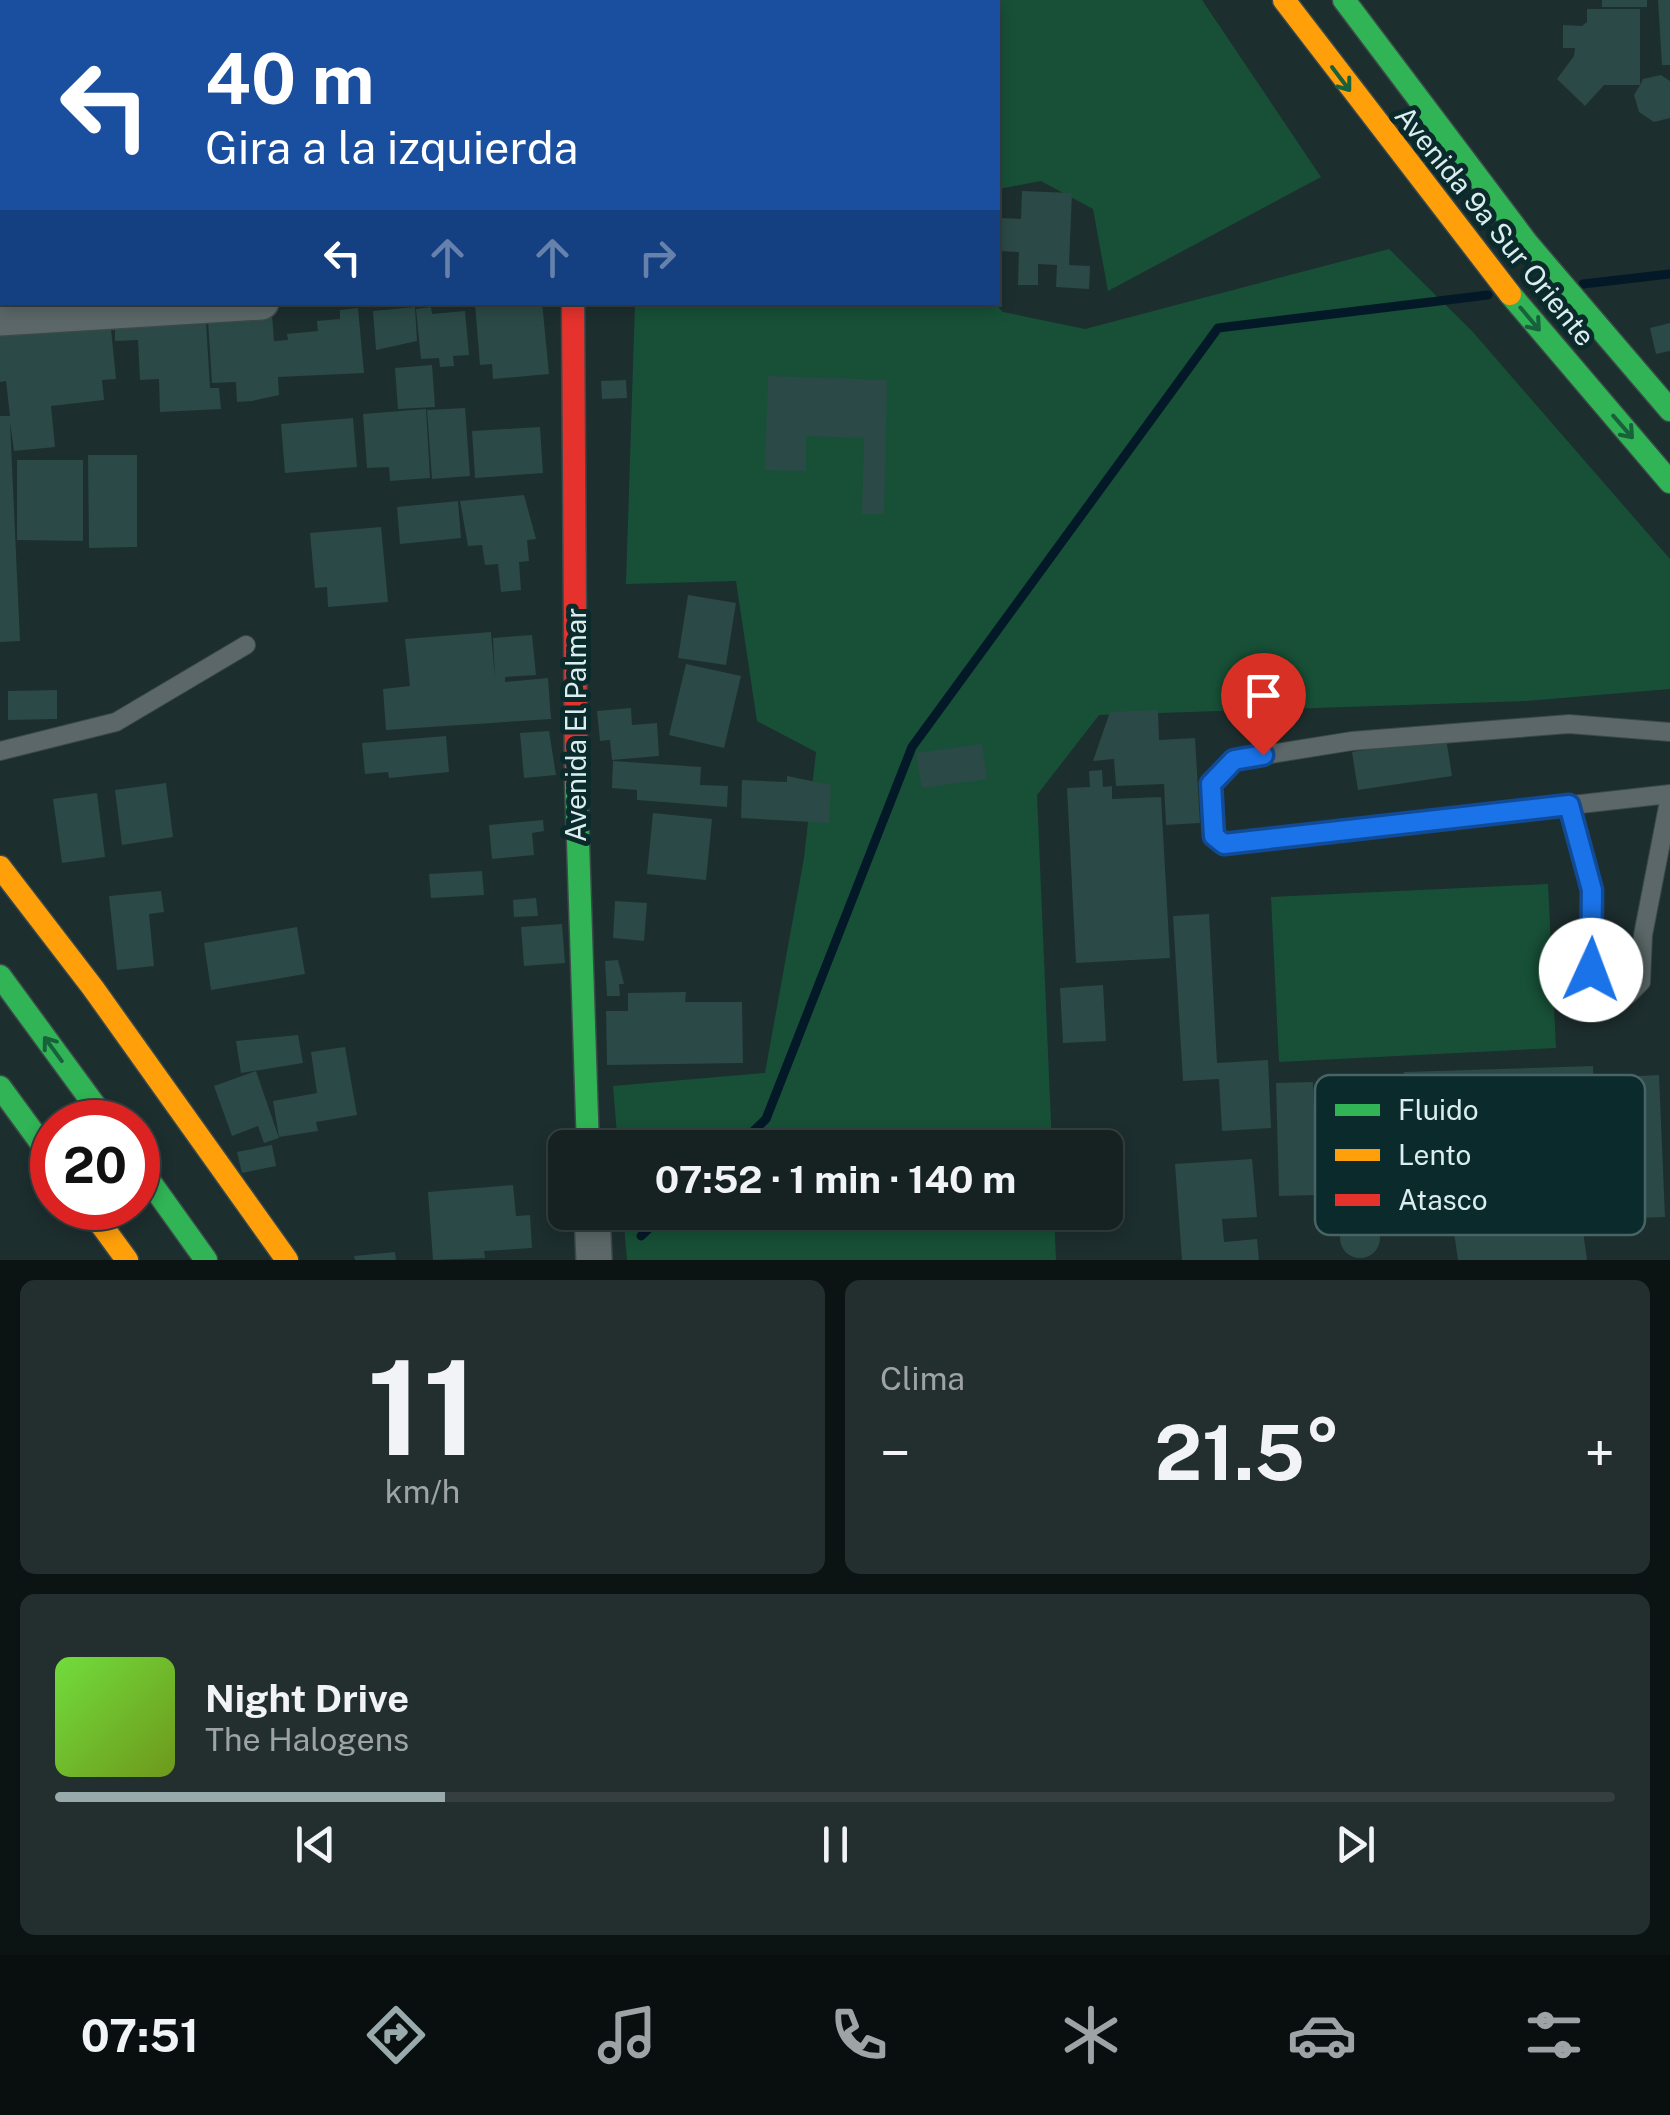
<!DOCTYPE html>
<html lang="es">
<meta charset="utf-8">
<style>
:root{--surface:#162222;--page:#232f2f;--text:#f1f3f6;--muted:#9ea4a5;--line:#353f40;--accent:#98aaab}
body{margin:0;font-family:"Public Sans",sans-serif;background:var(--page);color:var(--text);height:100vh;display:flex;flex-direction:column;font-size:38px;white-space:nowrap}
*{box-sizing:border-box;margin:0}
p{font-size:32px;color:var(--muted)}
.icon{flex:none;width:55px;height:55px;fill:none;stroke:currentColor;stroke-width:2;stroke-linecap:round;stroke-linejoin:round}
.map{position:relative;height:1260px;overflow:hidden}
.drawer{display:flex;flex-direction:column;gap:20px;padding:20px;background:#0c1313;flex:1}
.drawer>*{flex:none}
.top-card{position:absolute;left:0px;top:0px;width:1000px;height:305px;box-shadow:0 5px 15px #0003,0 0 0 2px var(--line);background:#1a4fa0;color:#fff;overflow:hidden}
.speed{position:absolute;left:30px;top:1100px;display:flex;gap:20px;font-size:50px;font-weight:700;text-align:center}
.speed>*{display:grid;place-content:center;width:130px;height:130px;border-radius:50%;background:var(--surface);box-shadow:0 5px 15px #0003,0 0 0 2px var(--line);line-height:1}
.speed .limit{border:15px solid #d22;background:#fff;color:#111}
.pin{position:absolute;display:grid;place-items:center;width:85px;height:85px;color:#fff;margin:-102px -42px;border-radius:50% 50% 50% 0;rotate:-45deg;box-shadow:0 0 10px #0007}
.pin .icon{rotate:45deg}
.me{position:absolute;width:110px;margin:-55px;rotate:2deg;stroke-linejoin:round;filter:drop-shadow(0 0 8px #0008)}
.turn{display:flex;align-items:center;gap:35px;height:210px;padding:0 40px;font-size:45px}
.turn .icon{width:130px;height:130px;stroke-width:2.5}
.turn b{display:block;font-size:70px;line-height:85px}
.lanes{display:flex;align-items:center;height:95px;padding:0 40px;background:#0003;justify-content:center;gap:50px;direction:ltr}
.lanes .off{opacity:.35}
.big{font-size:75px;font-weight:700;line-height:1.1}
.drawer .widget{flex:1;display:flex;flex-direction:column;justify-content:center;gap:15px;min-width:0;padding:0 35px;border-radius:15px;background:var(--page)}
.drawer .dial{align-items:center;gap:0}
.dial b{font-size:130px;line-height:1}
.song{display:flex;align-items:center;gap:30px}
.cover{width:120px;height:120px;border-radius:15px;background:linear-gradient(135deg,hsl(100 70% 55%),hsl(80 70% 35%))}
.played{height:10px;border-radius:5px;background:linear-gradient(90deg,var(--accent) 25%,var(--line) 25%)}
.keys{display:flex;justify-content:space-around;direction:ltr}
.heat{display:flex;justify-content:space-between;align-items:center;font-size:55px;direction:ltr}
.drawer .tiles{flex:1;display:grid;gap:20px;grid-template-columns:1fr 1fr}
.widget:last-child{grid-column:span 2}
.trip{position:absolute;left:548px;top:1130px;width:575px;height:100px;border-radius:15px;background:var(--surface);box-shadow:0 5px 15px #0003,0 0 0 2px var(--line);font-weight:700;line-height:100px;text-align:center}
.tab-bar{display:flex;height:160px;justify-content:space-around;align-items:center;background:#090e0e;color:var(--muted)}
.tab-bar .icon{width:70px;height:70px}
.tab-bar .on{color:var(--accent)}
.tab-bar b{font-size:45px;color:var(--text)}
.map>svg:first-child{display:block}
.green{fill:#175037}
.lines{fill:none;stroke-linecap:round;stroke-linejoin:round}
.stream{stroke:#041928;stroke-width:9}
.building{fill:#2b4946}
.lane-casing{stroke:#3b4949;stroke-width:20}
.street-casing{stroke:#3b4949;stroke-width:38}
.fast-casing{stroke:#3b4949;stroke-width:25}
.slow-casing{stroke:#3b4949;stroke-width:25}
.jam-casing{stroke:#3b4949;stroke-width:25}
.lane{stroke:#5b6768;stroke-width:18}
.street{stroke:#5b6768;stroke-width:35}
.fast{stroke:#30b455;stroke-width:22}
.slow{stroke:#ff9f0a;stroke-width:22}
.jam{stroke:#e5322d;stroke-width:22}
.oneway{stroke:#19613c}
.route-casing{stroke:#114b97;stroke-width:25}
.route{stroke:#1a73e8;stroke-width:18}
.labels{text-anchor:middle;stroke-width:10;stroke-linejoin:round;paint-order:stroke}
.street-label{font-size:28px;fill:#dbedee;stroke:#0a2a2c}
.key{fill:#0a2a2c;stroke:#496466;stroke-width:2.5}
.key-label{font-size:28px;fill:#dbedee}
</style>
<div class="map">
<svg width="1670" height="1260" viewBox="0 0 1670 1260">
<rect width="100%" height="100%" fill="#1d2e2e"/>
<!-- green -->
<g class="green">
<polygon points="644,0 1202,0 1321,177 1108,291 1093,209 1041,181 998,189 998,2"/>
<polygon points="1389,249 1472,331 1670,559 1670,689 1526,701 1099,715 1037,795 1052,1147 618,1147 613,1086 765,1073 804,858 816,752 757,721 736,581 626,584 635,303 994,303 1003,312 1085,329"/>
<polygon points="1548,884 1556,1048 1279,1062 1271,897"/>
<polygon points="623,1213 1054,1213 1056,1260 627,1260"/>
</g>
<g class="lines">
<!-- stream -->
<g class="stream">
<polyline points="1583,284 1670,274"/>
<polyline points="736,1148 766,1119 912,747 1218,328 1488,295"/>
<polyline points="641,1236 666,1212"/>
</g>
</g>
<!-- building -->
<g class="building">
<rect x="1602" y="0" width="45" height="7"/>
<polygon points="1658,0 1670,0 1670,65 1662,65"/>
<polygon points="1587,9 1640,9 1640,85 1643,79 1661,75 1670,81 1670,118 1654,122 1639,112 1634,95 1640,85 1604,85 1585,106 1557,79 1574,56 1575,48 1563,48 1563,25 1582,26 1587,22"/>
<polygon points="1022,191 1072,193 1069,265 1090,266 1089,289 1056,287 1057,265 1038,264 1038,285 1018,285 1019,252 998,251 998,218 1021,219"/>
<polygon points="494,302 542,302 549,374 493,379 492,364 480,365 475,304"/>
<polygon points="415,307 417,341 376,350 373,311"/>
<polygon points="431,307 432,314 465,311 469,355 453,356 454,366 440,367 439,358 421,359 416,309"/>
<polygon points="358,308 364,373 278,377 279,395 252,401 237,402 236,382 212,383 208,320 272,315 274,341 288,340 287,334 318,331 317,321 340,319 340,310"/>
<polygon points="180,320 206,322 210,388 219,388 221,409 160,412 159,379 140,380 138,340 115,341 115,329"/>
<polygon points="1670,323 1670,351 1656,354 1650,328"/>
<polygon points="89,324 90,331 111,329 116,379 102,380 104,400 51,406 55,447 14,451 10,422 20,641 0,642 0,416 10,416 6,381 0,382 0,335"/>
<polygon points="432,365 435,407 398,409 395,368"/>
<polygon points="768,376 887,380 884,514 862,514 864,438 806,436 806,471 765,470"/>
<polygon points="626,380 627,398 602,399 601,381"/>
<polygon points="465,408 470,476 432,479 427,410"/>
<polygon points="426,409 430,478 390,481 389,467 367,468 363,414"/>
<polygon points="353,418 357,467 285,473 281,424"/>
<polygon points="540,427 543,473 475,478 472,431"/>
<polygon points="88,455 137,455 137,547 89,548"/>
<polygon points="17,460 83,460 83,541 17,540"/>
<polygon points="524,495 536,539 527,540 529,561 519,562 521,590 501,592 498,564 485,565 482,545 468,546 460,501"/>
<polygon points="458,501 461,538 400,544 397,507"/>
<polygon points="381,527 388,602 328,607 327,587 315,588 310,533"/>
<polygon points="688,595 736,603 726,665 678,658"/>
<polygon points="491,632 495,679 493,638 532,635 536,675 505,677 505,682 548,678 551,719 386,730 383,689 410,686 405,639"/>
<polygon points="686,664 741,676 724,748 669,735"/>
<polygon points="57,690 57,719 8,720 8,691"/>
<polygon points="631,708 632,725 657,723 659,756 612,760 610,740 600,741 597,711"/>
<polygon points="1158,710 1159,740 1195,738 1200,823 1166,825 1164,784 1116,786 1114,759 1093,761 1110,712"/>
<polygon points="549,731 556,775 524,778 520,733"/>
<polygon points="446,736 449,772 389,778 388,772 365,774 362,743"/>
<polygon points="1446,738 1452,776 1358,790 1352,752"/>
<polygon points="982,744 987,779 922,788 916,753"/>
<polygon points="613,761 701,767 700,785 728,786 727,807 637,800 637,790 612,788"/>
<polygon points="1102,770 1103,787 1112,786 1112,799 1161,797 1170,958 1076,963 1067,788 1090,787 1089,771"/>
<polygon points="787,776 831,785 829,823 741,818 742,780 787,782"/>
<polygon points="166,783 173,837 122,845 115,790"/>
<polygon points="97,793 105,857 62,863 53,799"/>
<polygon points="653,813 712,819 706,880 647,874"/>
<polygon points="543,820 544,831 532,833 534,855 492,859 489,825"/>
<polygon points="482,871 484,895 431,898 429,874"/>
<polygon points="161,891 164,912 149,914 154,966 117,970 109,896"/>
<polygon points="536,898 538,916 514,917 513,900"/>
<polygon points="615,901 647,903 644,941 613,938"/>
<polygon points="1209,914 1217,1063 1268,1060 1271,1128 1222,1131 1219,1079 1183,1081 1173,916"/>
<polygon points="562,924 565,963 524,966 521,927"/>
<polygon points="297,927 305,974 211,990 204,943"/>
<polygon points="618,960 624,984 619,984 620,996 607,996 605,961"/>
<polygon points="1103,985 1106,1041 1063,1043 1060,988"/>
<polygon points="686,992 685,1002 742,1002 743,1063 607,1065 606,1011 628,1011 628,993"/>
<polygon points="298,1035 303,1063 241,1073 236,1041"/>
<polygon points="345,1047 357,1115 316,1122 318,1131 279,1137 273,1101 317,1093 311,1052"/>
<polygon points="1593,1066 1596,1144 1519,1146 1518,1128 1469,1129 1469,1154 1408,1155 1404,1072"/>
<polygon points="256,1071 279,1138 264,1143 258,1126 232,1136 214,1086"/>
<polygon points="1659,1075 1665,1217 1609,1219 1603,1078"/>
<polygon points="1313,1082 1317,1195 1279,1196 1276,1083"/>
<polygon points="272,1145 276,1166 242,1173 237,1152"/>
<polygon points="1572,1151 1587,1260 1458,1260 1445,1169"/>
<polygon points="1252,1159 1257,1217 1222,1219 1224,1242 1257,1239 1259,1260 1182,1260 1175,1164"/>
<polygon points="513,1185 516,1216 530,1215 532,1248 484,1251 485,1258 433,1260 428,1192"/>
<circle cx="1360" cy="1238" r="20"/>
<polygon points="395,1252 396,1260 355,1260 354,1256"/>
</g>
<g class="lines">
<defs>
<g id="lane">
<polyline points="1670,732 1569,724 1352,741 1234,760 1211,784 1214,836 1224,844 1670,794"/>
<polyline points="0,751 116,722 246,645"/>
<polyline points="1569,805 1592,890 1594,983 1608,997 1628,995 1641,982 1643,935 1670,796"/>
</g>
<g id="street">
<polyline points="27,2 28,0"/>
<polyline points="276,2 277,0"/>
<polyline points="618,2 619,0"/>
<polyline points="0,126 2,114"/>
<polyline points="0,318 261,302"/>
<polyline points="592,1212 594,1260"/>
</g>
<g id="fast">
<polyline points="1344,0 1528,244 1670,410"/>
<polyline points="1510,294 1670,482"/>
<polyline points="576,780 588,1148"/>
<polyline points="0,976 107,1122"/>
<polyline points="0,1087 52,1158"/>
<polyline points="138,1165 206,1260"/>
</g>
<g id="slow">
<polyline points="1284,0 1510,294"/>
<polyline points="0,867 93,988 287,1260"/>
<polyline points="89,1208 127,1260"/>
</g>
<polyline id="jam" points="573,302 576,780"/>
</defs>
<!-- lane casing -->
<use href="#lane" class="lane-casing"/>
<!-- street casing -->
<use href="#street" class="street-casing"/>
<!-- fast casing -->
<use href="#fast" class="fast-casing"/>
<!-- slow casing -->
<use href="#slow" class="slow-casing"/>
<!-- jam casing -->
<use href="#jam" class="jam-casing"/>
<!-- lane -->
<use href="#lane" class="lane"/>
<!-- street -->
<use href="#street" class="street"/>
<!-- fast -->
<use href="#fast" class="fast"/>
<!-- slow -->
<use href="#slow" class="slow"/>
<!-- jam -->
<use href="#jam" class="jam"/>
</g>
<!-- one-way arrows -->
<defs><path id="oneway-shaft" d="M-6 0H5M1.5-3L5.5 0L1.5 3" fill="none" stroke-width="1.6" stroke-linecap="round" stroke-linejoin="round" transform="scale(2.5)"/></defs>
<g class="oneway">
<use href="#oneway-shaft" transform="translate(1341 79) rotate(53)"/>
<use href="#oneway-shaft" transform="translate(1530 319) rotate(50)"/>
<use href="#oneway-shaft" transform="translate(1623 427) rotate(49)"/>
<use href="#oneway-shaft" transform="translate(53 1049) rotate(-126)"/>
</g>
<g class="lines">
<defs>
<polyline id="route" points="1263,755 1234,760 1211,784 1214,836 1224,844 1569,805 1592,890 1591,970"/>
</defs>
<!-- route casing -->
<use href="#route" class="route-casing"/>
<!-- route -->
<use href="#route" class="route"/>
</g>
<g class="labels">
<!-- street labels -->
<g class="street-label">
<text transform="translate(1495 226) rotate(51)" y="10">Avenida 9a Sur Oriente</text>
<text transform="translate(576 725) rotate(-90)" y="10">Avenida El Palmar</text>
</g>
</g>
<!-- legend -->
<rect x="1315" y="1075" width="330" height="160" rx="15" class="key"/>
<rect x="1335" y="1104" width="45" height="12" fill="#30b455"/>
<rect x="1335" y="1149" width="45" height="12" fill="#ff9f0a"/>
<rect x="1335" y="1194" width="45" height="12" fill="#e5322d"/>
<g class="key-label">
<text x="1398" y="1120">Fluido</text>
<text x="1398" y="1165">Lento</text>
<text x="1398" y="1210">Atasco</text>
</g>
</svg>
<div class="speed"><div class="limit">20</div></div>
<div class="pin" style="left:1263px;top:755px;background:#d93025"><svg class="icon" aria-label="arrive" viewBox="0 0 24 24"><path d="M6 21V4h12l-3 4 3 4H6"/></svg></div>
<svg class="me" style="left:1591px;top:970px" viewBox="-20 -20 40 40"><circle r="19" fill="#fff"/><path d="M0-13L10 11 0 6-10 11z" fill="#1a73e8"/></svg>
<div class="trip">07:52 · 1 min · 140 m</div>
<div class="top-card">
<div class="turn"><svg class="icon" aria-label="left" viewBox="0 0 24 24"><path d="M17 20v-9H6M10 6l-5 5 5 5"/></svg><div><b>40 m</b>Gira a la izquierda</div></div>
<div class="lanes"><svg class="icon" aria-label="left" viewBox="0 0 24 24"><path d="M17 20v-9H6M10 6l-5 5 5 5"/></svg><svg class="icon off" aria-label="ahead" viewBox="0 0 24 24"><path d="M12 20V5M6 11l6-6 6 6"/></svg><svg class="icon off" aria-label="ahead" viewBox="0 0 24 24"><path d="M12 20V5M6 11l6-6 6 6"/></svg><svg class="icon off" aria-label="right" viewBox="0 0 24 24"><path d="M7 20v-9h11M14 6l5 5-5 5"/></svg></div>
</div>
</div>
<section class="drawer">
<div class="tiles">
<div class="widget dial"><b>11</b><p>km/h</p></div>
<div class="widget"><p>Clima</p>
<div class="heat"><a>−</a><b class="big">21.5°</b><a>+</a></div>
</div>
<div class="widget">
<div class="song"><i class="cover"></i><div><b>Night Drive</b><p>The Halogens</p></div></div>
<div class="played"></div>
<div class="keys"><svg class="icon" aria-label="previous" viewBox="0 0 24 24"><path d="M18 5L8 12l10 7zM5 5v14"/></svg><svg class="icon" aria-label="pause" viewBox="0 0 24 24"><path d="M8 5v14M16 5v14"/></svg><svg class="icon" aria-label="next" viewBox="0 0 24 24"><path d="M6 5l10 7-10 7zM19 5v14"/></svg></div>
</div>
</div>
</section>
<nav class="tab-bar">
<b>07:51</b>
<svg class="icon on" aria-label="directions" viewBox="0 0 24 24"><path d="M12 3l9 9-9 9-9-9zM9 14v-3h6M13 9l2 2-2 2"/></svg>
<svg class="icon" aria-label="music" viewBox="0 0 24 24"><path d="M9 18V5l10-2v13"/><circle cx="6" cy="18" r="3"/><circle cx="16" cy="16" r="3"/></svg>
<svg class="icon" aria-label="phone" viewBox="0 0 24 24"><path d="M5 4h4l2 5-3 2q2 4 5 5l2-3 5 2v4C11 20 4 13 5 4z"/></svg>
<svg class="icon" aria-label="climate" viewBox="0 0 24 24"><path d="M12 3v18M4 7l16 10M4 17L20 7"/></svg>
<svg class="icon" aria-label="car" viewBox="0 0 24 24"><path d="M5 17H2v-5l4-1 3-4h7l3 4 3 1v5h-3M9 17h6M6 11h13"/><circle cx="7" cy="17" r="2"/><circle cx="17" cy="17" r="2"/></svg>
<svg class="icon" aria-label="filters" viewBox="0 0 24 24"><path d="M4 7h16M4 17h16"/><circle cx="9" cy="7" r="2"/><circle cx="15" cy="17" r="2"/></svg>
</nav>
